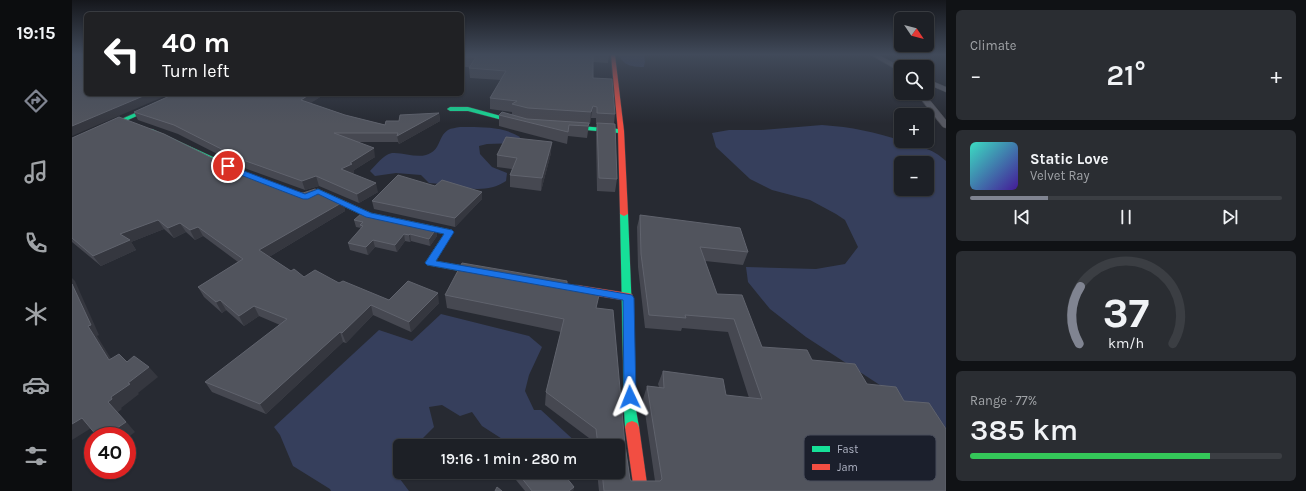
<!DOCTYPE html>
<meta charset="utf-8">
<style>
:root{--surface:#1d2026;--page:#2a2d32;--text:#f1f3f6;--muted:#a0a3a7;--line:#3b3e43;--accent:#808491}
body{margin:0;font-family:Karla,sans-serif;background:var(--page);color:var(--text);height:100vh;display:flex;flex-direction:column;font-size:15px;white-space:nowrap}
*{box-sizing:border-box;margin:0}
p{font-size:13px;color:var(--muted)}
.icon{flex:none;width:22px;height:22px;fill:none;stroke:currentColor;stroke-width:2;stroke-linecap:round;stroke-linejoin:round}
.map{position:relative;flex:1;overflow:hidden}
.drawer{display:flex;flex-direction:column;gap:10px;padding:10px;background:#101215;width:360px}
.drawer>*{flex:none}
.banner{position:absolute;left:12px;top:12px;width:380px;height:84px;border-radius:6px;box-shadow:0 1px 3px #0004,0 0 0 1px var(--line);background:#202124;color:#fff;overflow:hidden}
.needle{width:26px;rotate:125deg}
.tools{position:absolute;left:822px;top:12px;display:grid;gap:8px}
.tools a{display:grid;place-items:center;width:40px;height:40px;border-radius:6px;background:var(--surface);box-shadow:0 1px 3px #0004,0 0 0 1px var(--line);font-size:20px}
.speed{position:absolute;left:12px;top:427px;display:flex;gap:8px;font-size:20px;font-weight:700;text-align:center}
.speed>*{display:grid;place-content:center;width:52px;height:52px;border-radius:50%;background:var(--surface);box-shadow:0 1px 3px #0004,0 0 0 1px var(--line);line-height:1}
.speed .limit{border:6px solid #d22;background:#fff;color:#111}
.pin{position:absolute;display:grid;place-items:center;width:34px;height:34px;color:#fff;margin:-17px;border:2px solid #fff;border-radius:50%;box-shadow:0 1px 4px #0007}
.me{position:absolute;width:44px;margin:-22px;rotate:358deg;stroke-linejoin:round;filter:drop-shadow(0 0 3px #0008)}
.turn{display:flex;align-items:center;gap:14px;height:84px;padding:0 12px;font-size:18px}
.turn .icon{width:52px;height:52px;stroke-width:2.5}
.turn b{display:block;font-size:28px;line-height:34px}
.big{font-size:30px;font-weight:600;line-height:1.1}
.drawer .tile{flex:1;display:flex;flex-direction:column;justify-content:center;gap:6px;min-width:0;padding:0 14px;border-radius:6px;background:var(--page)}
.drawer .dial{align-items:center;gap:0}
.dial svg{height:104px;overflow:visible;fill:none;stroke:var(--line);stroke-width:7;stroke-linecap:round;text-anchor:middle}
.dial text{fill:var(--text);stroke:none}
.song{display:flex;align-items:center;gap:12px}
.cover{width:48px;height:48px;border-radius:6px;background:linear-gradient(135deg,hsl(170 70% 55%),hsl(260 70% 35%))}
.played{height:4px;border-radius:2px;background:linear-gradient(90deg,var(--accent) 25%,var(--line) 25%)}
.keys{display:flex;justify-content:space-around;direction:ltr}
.heat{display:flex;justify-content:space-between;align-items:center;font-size:22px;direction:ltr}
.charge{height:6px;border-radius:3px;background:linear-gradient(90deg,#34c759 77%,var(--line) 0)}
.trip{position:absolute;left:321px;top:439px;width:232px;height:40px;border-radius:6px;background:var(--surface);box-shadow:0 1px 3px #0004,0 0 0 1px var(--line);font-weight:600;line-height:40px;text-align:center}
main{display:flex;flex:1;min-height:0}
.menu{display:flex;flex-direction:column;width:72px;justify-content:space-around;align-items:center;background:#0c0d0f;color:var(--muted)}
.menu .icon{width:28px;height:28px}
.menu .on{color:var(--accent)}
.menu b{font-size:18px;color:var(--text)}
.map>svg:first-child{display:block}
.water{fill:#363f5c;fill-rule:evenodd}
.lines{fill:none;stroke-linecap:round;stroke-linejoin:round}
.street-casing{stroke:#43454b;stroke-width:1}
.fast-casing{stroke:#43454b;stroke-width:1}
.jam-casing{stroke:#43454b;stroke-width:1}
.street{fill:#565861;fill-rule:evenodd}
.fast{fill:#16e098;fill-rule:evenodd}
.jam{fill:#f24e42;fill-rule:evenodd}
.wall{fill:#464851}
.shaded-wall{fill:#35373f}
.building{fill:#51545d;stroke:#60636d}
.route{fill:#1a73e8;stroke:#114b97}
.key{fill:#1b1f2c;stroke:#484c5a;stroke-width:1}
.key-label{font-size:11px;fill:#b0b4c4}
</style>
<main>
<nav class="menu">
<b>19:15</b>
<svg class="icon on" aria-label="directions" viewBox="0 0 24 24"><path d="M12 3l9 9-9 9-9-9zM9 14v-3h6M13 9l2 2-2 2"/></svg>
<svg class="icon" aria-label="music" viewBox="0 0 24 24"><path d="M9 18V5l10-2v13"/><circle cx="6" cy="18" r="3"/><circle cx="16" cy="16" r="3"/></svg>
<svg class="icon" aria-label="phone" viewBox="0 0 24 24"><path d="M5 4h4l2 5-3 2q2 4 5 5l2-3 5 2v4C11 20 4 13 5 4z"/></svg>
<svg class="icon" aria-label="climate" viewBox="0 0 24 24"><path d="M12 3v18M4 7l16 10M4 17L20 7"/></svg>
<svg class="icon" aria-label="car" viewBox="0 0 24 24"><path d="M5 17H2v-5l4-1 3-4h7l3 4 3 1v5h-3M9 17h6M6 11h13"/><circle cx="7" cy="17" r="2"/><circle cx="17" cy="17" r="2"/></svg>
<svg class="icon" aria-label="filters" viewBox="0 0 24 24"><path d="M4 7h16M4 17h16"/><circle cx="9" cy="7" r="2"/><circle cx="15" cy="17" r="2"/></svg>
</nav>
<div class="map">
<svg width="874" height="491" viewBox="0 0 874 491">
<rect width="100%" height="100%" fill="#272a32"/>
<!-- water -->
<g class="water">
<path d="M 547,55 L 572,55 L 573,61 L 572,67 C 562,67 551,66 547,55 Z"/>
<path d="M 750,125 C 780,127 803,132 830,141 C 848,147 860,148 874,161 L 874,435 L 814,389 L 734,337 L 698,309 L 676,282 L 674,267 L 744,269 L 773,264 L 786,247 L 773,220 L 764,214 L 738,200 L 700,190 L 678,179 L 644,147 L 640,133 L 657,130 L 689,130 ZM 829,163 L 855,163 L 855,189 L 829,189 Z"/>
<path d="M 388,127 C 407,127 431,126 448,137 L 446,143 L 415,144 L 407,146 L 408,154 L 420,167 L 435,173 L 434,181 C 410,197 383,184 357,183 L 349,175 L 324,173 L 303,176 L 298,171 C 304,165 311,155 320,153 C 331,152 343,158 354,155 C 370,150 365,137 376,130 C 379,128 384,128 388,127 Z"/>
<polygon points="369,314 457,336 470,347 457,375 453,391 462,410 469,410 506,444 506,446 441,446 410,426 400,412 388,416 370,405 357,407 362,427 343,446 328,446 328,458 321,463 328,479 337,491 259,491 258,489 221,466 208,435 202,427 307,330 340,341"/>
</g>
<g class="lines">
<defs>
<g id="street">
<polygon points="799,55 807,55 829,67 829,72"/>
<polygon points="855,79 874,87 874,92 855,84"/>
<polygon points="844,93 852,93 874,120 874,128 871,127"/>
</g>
<g id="fast">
<polygon points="106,94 114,94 0,145 0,141"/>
<polygon points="396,107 451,122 452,123 449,125 396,111 378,111 375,109 378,107"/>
<polygon points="494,125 547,129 550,131 547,133 492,128 491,127"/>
<polygon points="76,129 80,129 187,178 183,180 180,180 76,131"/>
<polygon points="246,189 299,213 380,230 381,232 364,261 410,269 415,272 410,275 355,265 353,263 372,234 294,217 246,194 234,199 230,197"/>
<polygon points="549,212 552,212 556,214 564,410 567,427 565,431 560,433 555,431 553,427 552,410 548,214"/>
</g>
<g id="jam">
<polygon points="539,55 543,55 552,131 556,214 552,216 548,214 546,131"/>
<polygon points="505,285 556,293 560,294 561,297 560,300 556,301 501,292 500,289 501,286"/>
<polygon points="560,421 565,423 567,427 576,491 562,491 553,427 555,423"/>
</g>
</defs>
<!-- street casing -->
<use href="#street" class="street-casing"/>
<!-- fast casing -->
<use href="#fast" class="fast-casing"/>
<!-- jam casing -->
<use href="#jam" class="jam-casing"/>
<!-- street -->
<use href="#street" class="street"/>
<!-- fast -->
<use href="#fast" class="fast"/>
<!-- jam -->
<use href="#jam" class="jam"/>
</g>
<!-- wall -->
<g class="wall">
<polygon points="390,55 537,55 536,63 521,62 521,78 543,114 542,124 545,179 543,192 525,191 524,134 525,124 524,124 524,118 519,118 518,124 517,124 515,138 496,136 495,144 427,126 427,115 440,115 440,112 418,109 418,98 429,80 398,78 397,68 398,67 390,67"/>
<polygon points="102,94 253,94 238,103 273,115 313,125 327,121 367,113 368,121 327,144 326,142 284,142 303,157 282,170 282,173 280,174 306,192 287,203 247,186 233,190 175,169 106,134 66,120 62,112"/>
<polygon points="0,138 160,168 226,192 271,202 273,211 197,257 219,271 232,277 267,283 317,300 367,303 339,332 301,315 274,343 271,342 194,414 140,392 133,382 208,325 187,316 172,326 154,310 150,313 132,297 126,287 166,262 131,236 123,240 114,232 102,238 92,229 59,242 64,250 29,266 0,242"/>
<polygon points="479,153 469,191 438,187 438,175 440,169 425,167 425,155"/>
<polygon points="410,199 383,227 302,209 300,201"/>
<polygon points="568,215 676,252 671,265 633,261 645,294 690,347 740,360 795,384 874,491 527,491 525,472 546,472 546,446 522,446 521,441 473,405 474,392 489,332 375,308 373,295 495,284 524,308 553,445 558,479 559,481 583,481 571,399 575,386 587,387 586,384 591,371 654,395 677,398 656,332 610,328 609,331 573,328 566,267 565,227"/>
<polygon points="282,220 364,229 365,236 358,246 339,241 338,242 333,241 325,252 303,247 296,255 278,250 276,243 289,228 284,227"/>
<polygon points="445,472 502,487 501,491 453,491 444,480"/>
</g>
<!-- shaded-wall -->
<g class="shaded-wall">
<polygon points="76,94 98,94 0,136 0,126"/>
<polygon points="238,94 253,94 231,108 229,100"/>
<polygon points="521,106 518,124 519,112"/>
<polygon points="367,113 368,121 327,144 325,136"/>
<polygon points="480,142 479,153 469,191 470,178"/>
<polygon points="302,148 303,157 282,170 282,173 272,178 269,169 278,163"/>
<polygon points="244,176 247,186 233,190 230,181"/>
<polygon points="304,183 306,192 287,203 285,194"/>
<polygon points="410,192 410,199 383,227 383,218"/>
<polygon points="271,202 273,211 192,260 187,250"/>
<polygon points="86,220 92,229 59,242 64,250 29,266 21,256 48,234"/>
<polygon points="108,223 114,232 102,238 96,228"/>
<polygon points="126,227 131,236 123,240 118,230"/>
<polygon points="364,229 365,236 358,246 357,239"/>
<polygon points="332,234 333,241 325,252 323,245"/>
<polygon points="338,234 339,241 338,242 337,235"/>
<polygon points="301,240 303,247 296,255 294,247"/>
<polygon points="0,278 3,281 27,335 25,336 46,370 37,360 16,326 0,284"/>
<polygon points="366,293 367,303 339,332 337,322"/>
<polygon points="148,300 154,310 150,313 144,302"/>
<polygon points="299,305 301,315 274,343 270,333"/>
<polygon points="182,306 187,316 172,326 167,316"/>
<polygon points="268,332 271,342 194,414 188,404"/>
<polygon points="77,367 86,377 66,393 67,394 49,408 50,409 46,412 63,432 55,438 55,436 33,436 36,402 39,397 56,383"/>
<polygon points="10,418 21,427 0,440 0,424"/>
<polygon points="502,487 501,491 497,491"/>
</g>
<!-- building -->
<g class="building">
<polygon points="0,55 14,55 14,94 76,94 0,126"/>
<polygon points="390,55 521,55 521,78 540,79 543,114 525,113 525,107 521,106 519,112 456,108 440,104 445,101 418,98 434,71 397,68 404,57 390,57"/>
<polygon points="102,94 238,94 229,100 273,115 313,125 314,121 327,121 328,115 367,113 325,136 326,133 262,133 302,148 278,163 280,164 269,169 304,183 285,194 244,176 230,181 171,160 102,125 62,112"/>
<polygon points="430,112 455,119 517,123 516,126 497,125 496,132 427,115"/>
<polygon points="47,117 92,134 160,168 226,192 231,193 243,189 271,202 187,250 219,271 222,269 232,277 243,270 267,283 271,281 317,300 336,281 366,293 337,322 299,305 270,333 268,332 188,404 133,382 215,319 182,306 167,316 148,300 144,302 126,287 171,259 126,227 118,230 108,223 96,228 86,220 48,234 58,240 21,256 0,238 0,138"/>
<polygon points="525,123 543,124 545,179 527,178"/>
<polygon points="434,137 480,142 470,178 438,175 445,158 425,155"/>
<polygon points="326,175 363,186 370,180 410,192 383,218 300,201"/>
<polygon points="290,213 364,229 357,239 338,234 337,235 332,234 323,245 301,240 294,247 276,243 291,226 288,225 291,222 282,220"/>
<polygon points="568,215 668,228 676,252 628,247 645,294 670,295 690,347 735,350 740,360 783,364 795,384 824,387 832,401 857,403 874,429 874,491 532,491 530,472 546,472 546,446 526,446 524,429 474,392 492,319 373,295 390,263 495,281 495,284 528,291 524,308 541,310 553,445 558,479 559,481 588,481 590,479 575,386 592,388 591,371 651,379 654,395 690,399 662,319 613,315 614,318 577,315 569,254"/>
<polygon points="0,284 19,325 16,326 37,360 47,354 55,362 62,356 77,367 56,383 58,384 39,397 40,399 36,402 54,422 33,436 25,436 10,418 0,424"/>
<polygon points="445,472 466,472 471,479 480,472 490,472 502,487 497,491 460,491"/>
<polygon points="425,487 430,491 423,491"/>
</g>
<!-- sky -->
<linearGradient id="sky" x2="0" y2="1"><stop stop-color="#15171c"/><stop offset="0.44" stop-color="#414a5a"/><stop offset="1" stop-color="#414a5a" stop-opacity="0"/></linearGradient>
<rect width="874" height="124" fill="url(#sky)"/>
<!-- route -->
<polygon class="route" points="153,164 158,164 172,171 233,194 246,189 299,213 380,230 382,232 364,261 560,295 562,298 564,397 563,401 558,402 554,401 552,397 551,300 355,265 353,263 372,234 294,217 246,194 236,199 231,199 166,174 153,167"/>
<!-- legend -->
<rect x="732" y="435" width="132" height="46" rx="6" class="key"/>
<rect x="740" y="446" width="18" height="6" fill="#16e098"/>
<rect x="740" y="464" width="18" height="6" fill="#f24e42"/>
<g class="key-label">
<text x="765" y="453">Fast</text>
<text x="765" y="471">Jam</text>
</g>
</svg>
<div class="tools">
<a><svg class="needle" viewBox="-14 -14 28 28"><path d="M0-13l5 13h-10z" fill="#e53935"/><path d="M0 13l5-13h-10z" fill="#a0a3a7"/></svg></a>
<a><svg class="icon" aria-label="search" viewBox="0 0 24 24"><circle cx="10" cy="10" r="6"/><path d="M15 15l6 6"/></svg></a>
<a>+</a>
<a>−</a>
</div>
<div class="speed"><div class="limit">40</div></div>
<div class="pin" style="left:156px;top:166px;background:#d93025"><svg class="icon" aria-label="arrive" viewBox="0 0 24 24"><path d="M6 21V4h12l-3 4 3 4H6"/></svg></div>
<svg class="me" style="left:558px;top:397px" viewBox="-20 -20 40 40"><path d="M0-17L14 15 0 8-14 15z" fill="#1a73e8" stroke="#fff" stroke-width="4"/></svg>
<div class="trip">19:16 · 1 min · 280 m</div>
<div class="banner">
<div class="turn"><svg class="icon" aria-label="left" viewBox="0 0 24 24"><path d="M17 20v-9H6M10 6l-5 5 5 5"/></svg><div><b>40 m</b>Turn left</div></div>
</div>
</div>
<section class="drawer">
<div class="tile"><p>Climate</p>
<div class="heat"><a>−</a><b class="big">21°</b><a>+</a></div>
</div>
<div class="tile">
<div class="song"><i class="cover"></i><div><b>Static Love</b><p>Velvet Ray</p></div></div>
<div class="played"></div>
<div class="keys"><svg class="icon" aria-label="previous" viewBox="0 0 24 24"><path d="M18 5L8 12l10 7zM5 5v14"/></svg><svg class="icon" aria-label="pause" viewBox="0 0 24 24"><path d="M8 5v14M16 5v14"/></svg><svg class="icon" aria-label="next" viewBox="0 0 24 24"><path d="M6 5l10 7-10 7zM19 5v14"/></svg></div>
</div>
<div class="tile dial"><svg viewBox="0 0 100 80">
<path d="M14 69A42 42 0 1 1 86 69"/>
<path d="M14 69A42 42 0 0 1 15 25" stroke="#808491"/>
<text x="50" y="56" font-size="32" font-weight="700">37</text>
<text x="50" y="72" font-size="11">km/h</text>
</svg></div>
<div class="tile"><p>Range · 77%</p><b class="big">385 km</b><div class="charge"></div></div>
</section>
</main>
